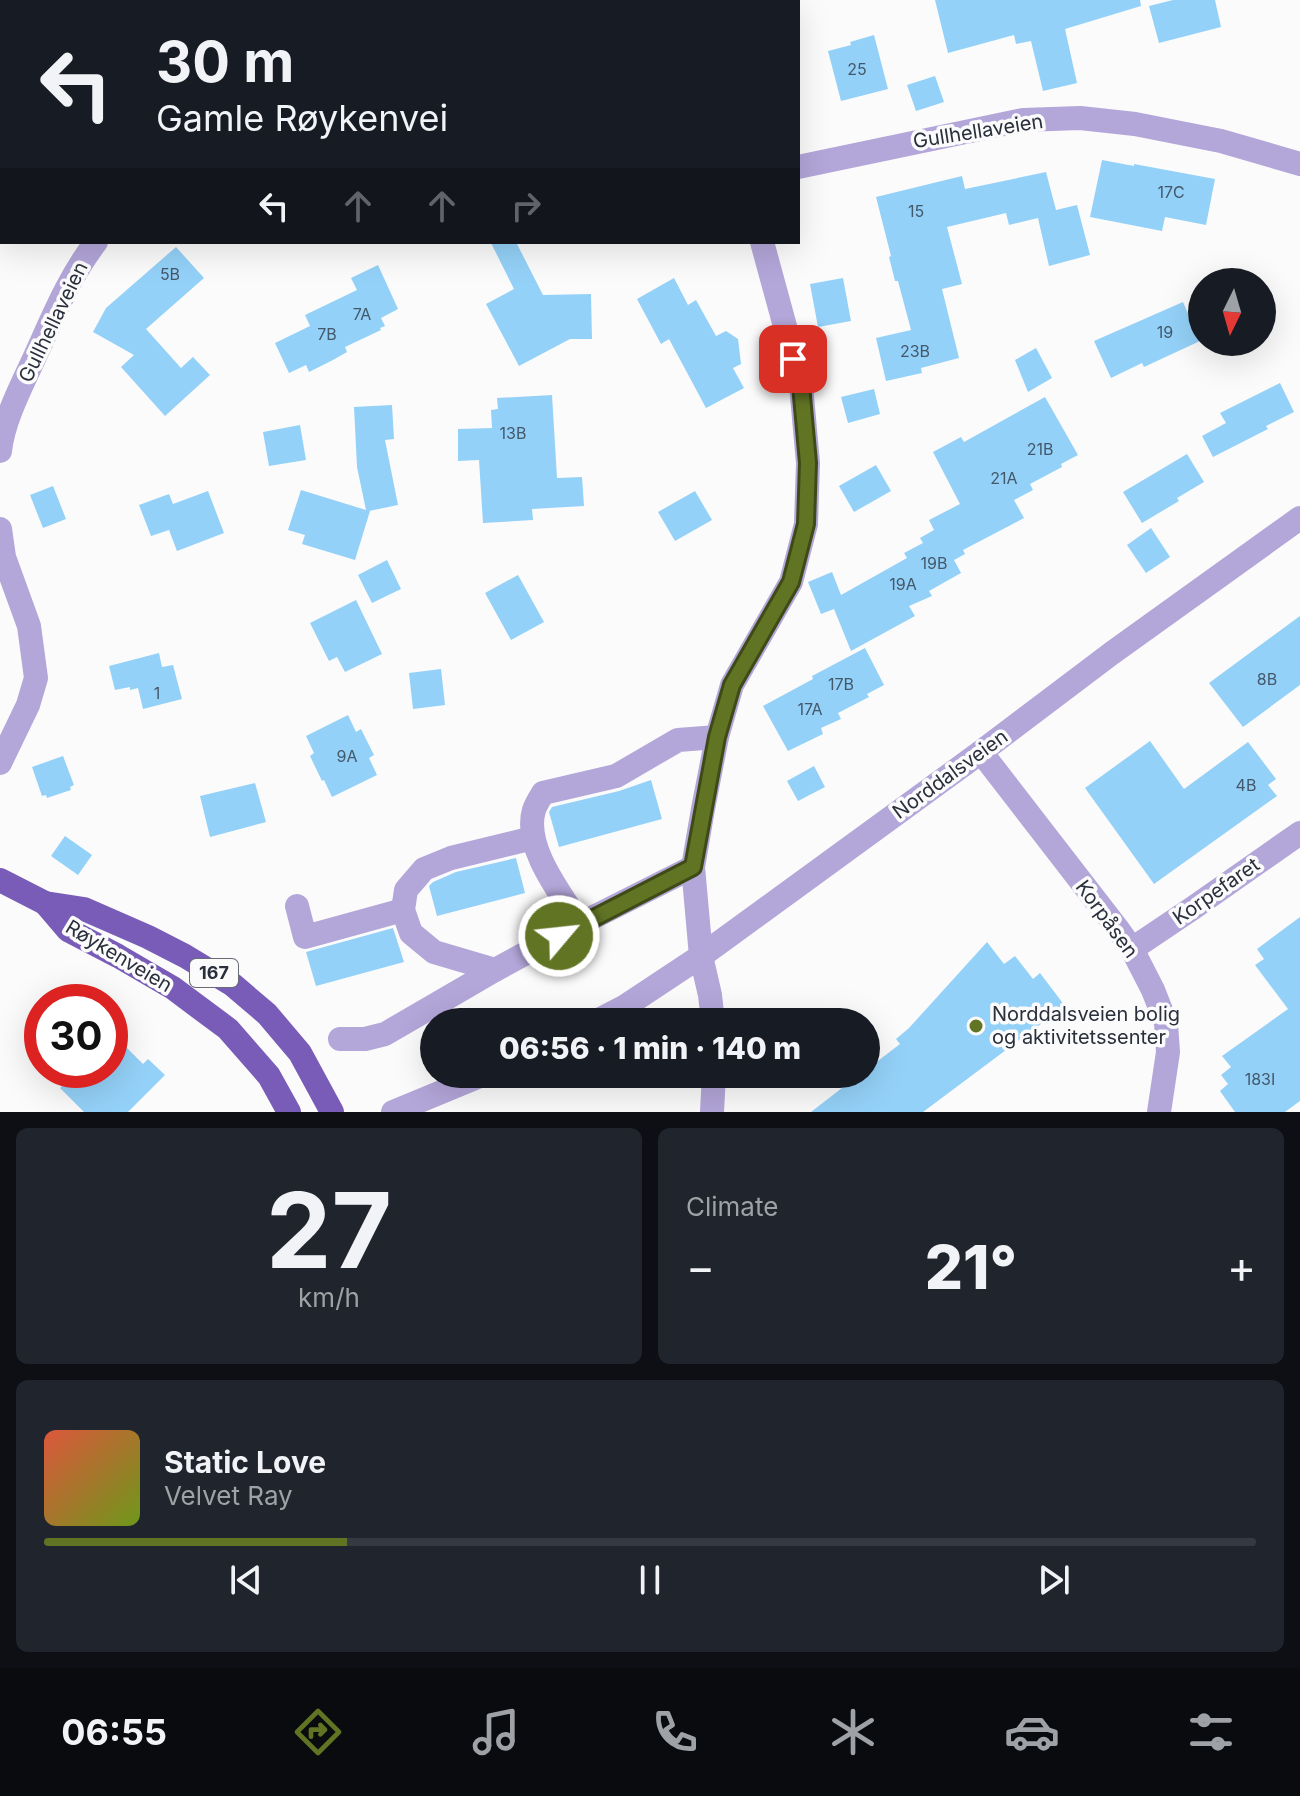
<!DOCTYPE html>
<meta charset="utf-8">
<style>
:root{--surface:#171b24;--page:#20242c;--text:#f1f3f6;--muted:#9ea1a6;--line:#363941;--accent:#617424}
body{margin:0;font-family:Inter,sans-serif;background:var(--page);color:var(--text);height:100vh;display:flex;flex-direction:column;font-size:30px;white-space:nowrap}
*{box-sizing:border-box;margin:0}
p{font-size:26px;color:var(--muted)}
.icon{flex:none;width:44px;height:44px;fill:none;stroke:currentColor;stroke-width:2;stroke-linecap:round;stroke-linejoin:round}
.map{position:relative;height:1112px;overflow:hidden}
.drawer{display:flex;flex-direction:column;gap:16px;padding:16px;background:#0d0f14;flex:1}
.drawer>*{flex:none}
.hud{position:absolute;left:0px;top:0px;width:800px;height:244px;box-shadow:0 8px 32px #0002;background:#171b24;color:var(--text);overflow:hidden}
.needle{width:52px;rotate:185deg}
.tools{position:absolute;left:1188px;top:268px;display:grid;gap:16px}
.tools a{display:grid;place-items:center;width:88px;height:88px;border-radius:50%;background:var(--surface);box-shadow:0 8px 32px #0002;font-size:40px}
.speed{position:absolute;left:24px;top:984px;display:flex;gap:16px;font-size:40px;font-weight:700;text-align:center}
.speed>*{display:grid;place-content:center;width:104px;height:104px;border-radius:50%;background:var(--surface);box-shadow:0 8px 32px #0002;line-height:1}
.speed .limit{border:12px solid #d22;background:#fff;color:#111}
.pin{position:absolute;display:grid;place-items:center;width:68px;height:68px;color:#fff;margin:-34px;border-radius:16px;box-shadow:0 4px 12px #0006}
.me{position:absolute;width:88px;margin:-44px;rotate:62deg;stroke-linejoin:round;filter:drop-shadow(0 0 6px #0008)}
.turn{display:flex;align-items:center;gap:28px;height:168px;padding:0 24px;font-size:36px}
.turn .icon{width:104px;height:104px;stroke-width:2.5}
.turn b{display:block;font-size:56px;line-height:68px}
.lanes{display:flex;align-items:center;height:76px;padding:0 24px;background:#0003;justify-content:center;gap:40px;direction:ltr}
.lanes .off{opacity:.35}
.big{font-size:60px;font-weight:800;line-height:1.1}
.drawer .widget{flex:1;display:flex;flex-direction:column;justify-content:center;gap:12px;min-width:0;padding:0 28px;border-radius:12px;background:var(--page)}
.drawer .dial{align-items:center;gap:0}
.dial b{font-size:104px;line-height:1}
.song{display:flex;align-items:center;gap:24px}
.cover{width:96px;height:96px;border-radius:12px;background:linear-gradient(135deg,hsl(10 70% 55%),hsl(80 70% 35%))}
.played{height:8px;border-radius:4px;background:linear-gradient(90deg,var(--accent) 25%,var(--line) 25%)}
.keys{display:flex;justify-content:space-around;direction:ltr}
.heat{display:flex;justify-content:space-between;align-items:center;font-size:44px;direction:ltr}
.drawer .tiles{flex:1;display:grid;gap:16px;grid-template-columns:1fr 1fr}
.widget:last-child{grid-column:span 2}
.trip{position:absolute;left:420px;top:1008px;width:460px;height:80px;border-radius:40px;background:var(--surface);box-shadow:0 8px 32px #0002;font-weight:800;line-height:80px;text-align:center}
.tabs{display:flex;height:128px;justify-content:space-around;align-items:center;background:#090b0e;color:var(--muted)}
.tabs .icon{width:56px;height:56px}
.tabs .on{color:var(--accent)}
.tabs b{font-size:36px;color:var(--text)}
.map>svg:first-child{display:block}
.building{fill:#94d1f8}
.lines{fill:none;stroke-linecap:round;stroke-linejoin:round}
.street{stroke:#b3a6d9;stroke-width:24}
.primary{stroke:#785cb8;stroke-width:24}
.route-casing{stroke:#3f4b17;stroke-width:20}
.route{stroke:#617424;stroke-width:14}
.poi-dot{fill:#617424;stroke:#fbfbfb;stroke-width:3}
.labels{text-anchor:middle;stroke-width:7;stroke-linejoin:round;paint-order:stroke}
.number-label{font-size:16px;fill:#44586b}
.shield{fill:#fbfbfb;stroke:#696c75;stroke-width:2}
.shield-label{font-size:18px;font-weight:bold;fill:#2a2f3c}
.street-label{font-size:20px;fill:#2a2f3c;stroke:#fbfbfb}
.poi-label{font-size:20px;fill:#2a2f3c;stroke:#fbfbfb;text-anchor:start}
</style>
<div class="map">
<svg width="1300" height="1112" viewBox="0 0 1300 1112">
<rect width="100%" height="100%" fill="#fbfbfb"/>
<!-- building -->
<g class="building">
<polygon points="935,0 1140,0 1141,6 1065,29 1077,83 1043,91 1031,41 1016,44 1014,35 948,53"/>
<polygon points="1173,0 1215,0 1221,27 1159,43 1149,6"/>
<polygon points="874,35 888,89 841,101 828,51 851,45 850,42"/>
<polygon points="935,76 944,102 916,111 907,85"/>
<polygon points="1102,160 1134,166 1134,164 1215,179 1206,225 1165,217 1162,231 1090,217"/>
<polygon points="1046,172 1056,210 1077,205 1090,255 1049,266 1038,218 1009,225 1006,213 947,227 962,284 942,289 959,358 921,368 922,373 886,381 876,338 911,330 898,281 895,281 889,257 891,256 876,197 962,176 965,189"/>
<polygon points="494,242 516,242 543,295 591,294 592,339 570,339 519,366 486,304 514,289 491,243"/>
<polygon points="176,247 204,278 146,329 181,368 193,357 210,375 165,416 121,367 134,355 93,332 106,308"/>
<polygon points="378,265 398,309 381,318 385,326 380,328 381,330 345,347 347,352 333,360 309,372 306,365 289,373 275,343 310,326 305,315 357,290 351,278"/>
<polygon points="674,278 688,305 696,300 716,336 726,331 738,339 741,364 733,368 744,388 706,408 669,339 661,344 637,299"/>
<polygon points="843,278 851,321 818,327 810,284"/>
<polygon points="1183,302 1200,341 1144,367 1142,363 1111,378 1094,341"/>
<polygon points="1036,348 1052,378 1028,392 1015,360"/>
<polygon points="1280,383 1294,412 1266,426 1268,429 1213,457 1202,436 1226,423 1220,413"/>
<polygon points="874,389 880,414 848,423 841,397"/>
<polygon points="552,395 557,478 582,477 584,506 532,509 533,520 483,523 479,460 458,461 458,429 492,428 491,410 498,409 497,398"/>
<polygon points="1045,397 1078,455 1061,464 1062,467 1030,484 1033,490 1014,500 1024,518 963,550 965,554 954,560 961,573 929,591 932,596 909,606 915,616 851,651 834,609 821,614 808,582 832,572 841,595 907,558 904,553 923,543 920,538 934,530 929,520 960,504 933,452 961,437 964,442"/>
<polygon points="392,405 394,439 385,440 398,505 369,511 370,511 355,560 302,544 305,535 288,530 301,490 366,510 357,467 354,407"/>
<polygon points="300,425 306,460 269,466 263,432"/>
<polygon points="1187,454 1204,482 1177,498 1179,501 1142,523 1123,492"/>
<polygon points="876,465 891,491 854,512 839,486"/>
<polygon points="53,486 66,519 43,528 30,495"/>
<polygon points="208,491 224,533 177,551 169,530 151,536 139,505 169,494 173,504"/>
<polygon points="695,491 712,520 675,541 658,512"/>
<polygon points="1151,528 1170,557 1146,573 1127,545"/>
<polygon points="387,560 401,589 372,603 358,575"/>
<polygon points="518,575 544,622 511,640 485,593"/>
<polygon points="356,600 382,654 345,672 337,657 329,661 310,623"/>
<polygon points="1300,616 1300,685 1243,727 1209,683"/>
<polygon points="865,648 884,685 867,694 869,697 838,713 841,719 821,728 823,734 788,751 763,706 813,679 812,676"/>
<polygon points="159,653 162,667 173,665 182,699 143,709 138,688 130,690 130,687 115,690 109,666"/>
<polygon points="441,669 445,705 413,709 409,673"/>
<polygon points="348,715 356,732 361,729 374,755 369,758 377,775 332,797 324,780 322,781 310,756 314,753 306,736"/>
<polygon points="1150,741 1184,789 1248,742 1276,779 1268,785 1277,796 1154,884 1085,788"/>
<polygon points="63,756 74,785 70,787 71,790 47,798 46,795 42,796 32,767"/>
<polygon points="814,766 825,787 798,801 787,781"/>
<polygon points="651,780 662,819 559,847 549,812 552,807 619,791"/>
<polygon points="255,783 266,822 210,837 200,796"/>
<polygon points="65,836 92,855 78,875 51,856"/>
<polygon points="516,858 525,893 437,916 429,886 433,882 456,872"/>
<polygon points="1300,917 1300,1101 1285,1112 1235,1112 1220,1091 1228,1084 1221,1075 1231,1067 1222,1056 1288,1009 1255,965 1264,959 1257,949"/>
<polygon points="393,928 404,962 316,986 306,952"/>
<polygon points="987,942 1004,964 1015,956 1033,979 1040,973 1065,1006 923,1112 811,1112 860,1074 866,1074 866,1070 900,1044 896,1039 909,1028"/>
<polygon points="110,1031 143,1064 148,1059 165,1075 128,1112 84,1112 60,1088 78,1070 110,1070"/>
</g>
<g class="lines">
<!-- street -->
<g class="street">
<polyline points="51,0 51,2"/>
<polyline points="664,0 664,2"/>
<polyline points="798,167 1023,120 1080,118 1135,124 1221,141 1300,164"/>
<path d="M 0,451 C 3,422 20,389 32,363 C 51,322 68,278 96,242"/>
<polyline points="0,529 4,557 29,626 36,678 28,705 0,763"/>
<polyline points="981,752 1117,928 1132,949 1153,990 1166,1023 1168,1052 1159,1112"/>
<polyline points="297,906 305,937 403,910"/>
<path d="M 580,924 C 561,894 523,847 534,810 C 536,804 540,798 543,793 L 616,776 L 678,740 L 717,737"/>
<polyline points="1132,949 1193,908 1300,833"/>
<polyline points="495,970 434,952 411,933 403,910 406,890 424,869 451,858 533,838"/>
<polyline points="595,1022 624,1007 701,956 981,752 1112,653 1300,518"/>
<polyline points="713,1022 710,995 701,956 693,867 703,809 717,737 732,685 791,582 806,524 808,463 801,385 762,242"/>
<polyline points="340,1039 365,1039 385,1034 495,970 580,924 693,867"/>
<polyline points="393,1112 485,1074"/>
<polyline points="712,1112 714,1074"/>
</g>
<!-- primary -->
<g class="primary">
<polyline points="0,880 45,903 84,909 148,937 185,956 233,985 267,1014 300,1053 332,1112"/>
<polyline points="45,903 68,930 118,956 173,988 228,1029 269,1076 289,1112"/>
</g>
</g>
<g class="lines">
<defs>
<polyline id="route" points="559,936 693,867 717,737 732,685 791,582 806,524 808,463 801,385 793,359"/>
</defs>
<!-- route casing -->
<use href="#route" class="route-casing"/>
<!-- route -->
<use href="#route" class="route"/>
</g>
<!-- markers -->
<circle class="poi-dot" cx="976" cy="1026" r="8"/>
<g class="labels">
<!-- number labels -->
<g class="number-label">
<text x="857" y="75">25</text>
<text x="1171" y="198">17C</text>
<text x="916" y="217">15</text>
<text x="170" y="280">5B</text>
<text x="362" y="320">7A</text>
<text x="1165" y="338">19</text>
<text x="327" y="340">7B</text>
<text x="915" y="357">23B</text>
<text x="513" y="439">13B</text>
<text x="1040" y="455">21B</text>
<text x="1004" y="484">21A</text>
<text x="934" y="569">19B</text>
<text x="903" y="590">19A</text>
<text x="1267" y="685">8B</text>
<text x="841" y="690">17B</text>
<text x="157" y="699">1</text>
<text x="810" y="715">17A</text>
<text x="347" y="762">9A</text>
<text x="1246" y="791">4B</text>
<text x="1260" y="1085">183I</text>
</g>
<!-- shield labels -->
<rect class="shield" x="190" y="959" width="48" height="28" rx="6"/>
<g class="shield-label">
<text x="214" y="979">167</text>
</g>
<!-- street labels -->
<g class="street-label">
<text transform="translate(978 131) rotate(-9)" y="7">Gullhellaveien</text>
<text transform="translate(53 322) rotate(-64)" y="7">Gullhellaveien</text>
<text transform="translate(950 774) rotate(-36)" y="7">Norddalsveien</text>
<text transform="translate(1216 891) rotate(-35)" y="7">Korpefaret</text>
<text transform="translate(1107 919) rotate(54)" y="7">Korpåsen</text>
<text transform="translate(119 956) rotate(31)" y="7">Røykenveien</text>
</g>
<!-- poi labels -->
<g class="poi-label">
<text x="992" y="1021">Norddalsveien bolig<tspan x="992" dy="23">og aktivitetssenter</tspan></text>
</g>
</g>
</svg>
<div class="tools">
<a><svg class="needle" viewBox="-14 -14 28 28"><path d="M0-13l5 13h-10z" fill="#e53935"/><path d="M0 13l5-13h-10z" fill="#9ea1a6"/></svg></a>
</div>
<div class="speed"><div class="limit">30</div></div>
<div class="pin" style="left:793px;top:359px;background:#d93025"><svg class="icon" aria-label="arrive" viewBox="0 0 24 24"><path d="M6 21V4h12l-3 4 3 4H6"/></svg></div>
<svg class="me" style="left:559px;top:936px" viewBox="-20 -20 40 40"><circle r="17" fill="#617424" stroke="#fff" stroke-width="3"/><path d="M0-11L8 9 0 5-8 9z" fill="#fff"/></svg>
<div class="trip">06:56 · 1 min · 140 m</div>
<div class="hud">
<div class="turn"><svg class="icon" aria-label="left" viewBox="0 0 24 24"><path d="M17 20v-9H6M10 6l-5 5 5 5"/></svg><div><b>30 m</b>Gamle Røykenvei</div></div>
<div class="lanes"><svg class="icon" aria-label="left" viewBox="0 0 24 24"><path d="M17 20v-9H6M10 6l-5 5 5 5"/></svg><svg class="icon off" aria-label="ahead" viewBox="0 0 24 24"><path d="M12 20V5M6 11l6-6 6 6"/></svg><svg class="icon off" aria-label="ahead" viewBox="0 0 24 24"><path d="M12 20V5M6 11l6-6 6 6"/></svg><svg class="icon off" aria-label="right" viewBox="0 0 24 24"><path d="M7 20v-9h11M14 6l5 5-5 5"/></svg></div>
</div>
</div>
<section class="drawer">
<div class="tiles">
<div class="widget dial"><b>27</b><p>km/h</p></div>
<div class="widget"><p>Climate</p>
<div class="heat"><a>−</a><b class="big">21°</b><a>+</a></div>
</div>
<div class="widget">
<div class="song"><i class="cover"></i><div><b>Static Love</b><p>Velvet Ray</p></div></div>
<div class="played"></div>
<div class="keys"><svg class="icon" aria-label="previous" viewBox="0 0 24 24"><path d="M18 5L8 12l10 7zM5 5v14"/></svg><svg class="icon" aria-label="pause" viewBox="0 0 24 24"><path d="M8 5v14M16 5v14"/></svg><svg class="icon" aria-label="next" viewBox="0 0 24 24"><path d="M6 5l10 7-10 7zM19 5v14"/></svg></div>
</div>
</div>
</section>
<nav class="tabs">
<b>06:55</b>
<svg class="icon on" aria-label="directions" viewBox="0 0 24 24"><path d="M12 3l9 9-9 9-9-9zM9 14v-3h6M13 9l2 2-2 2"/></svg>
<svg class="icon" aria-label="music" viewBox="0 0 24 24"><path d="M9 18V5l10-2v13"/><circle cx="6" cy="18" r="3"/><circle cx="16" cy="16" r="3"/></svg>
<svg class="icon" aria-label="phone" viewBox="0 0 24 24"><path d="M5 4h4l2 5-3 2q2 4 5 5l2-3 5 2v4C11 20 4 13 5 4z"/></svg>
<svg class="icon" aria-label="climate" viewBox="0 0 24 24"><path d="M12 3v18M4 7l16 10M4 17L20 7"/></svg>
<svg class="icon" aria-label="car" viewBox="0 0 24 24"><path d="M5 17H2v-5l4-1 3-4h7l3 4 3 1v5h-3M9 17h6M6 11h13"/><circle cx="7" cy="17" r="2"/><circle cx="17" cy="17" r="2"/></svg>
<svg class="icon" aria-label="filters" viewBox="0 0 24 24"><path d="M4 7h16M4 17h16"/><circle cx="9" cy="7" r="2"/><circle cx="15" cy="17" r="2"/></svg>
</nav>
